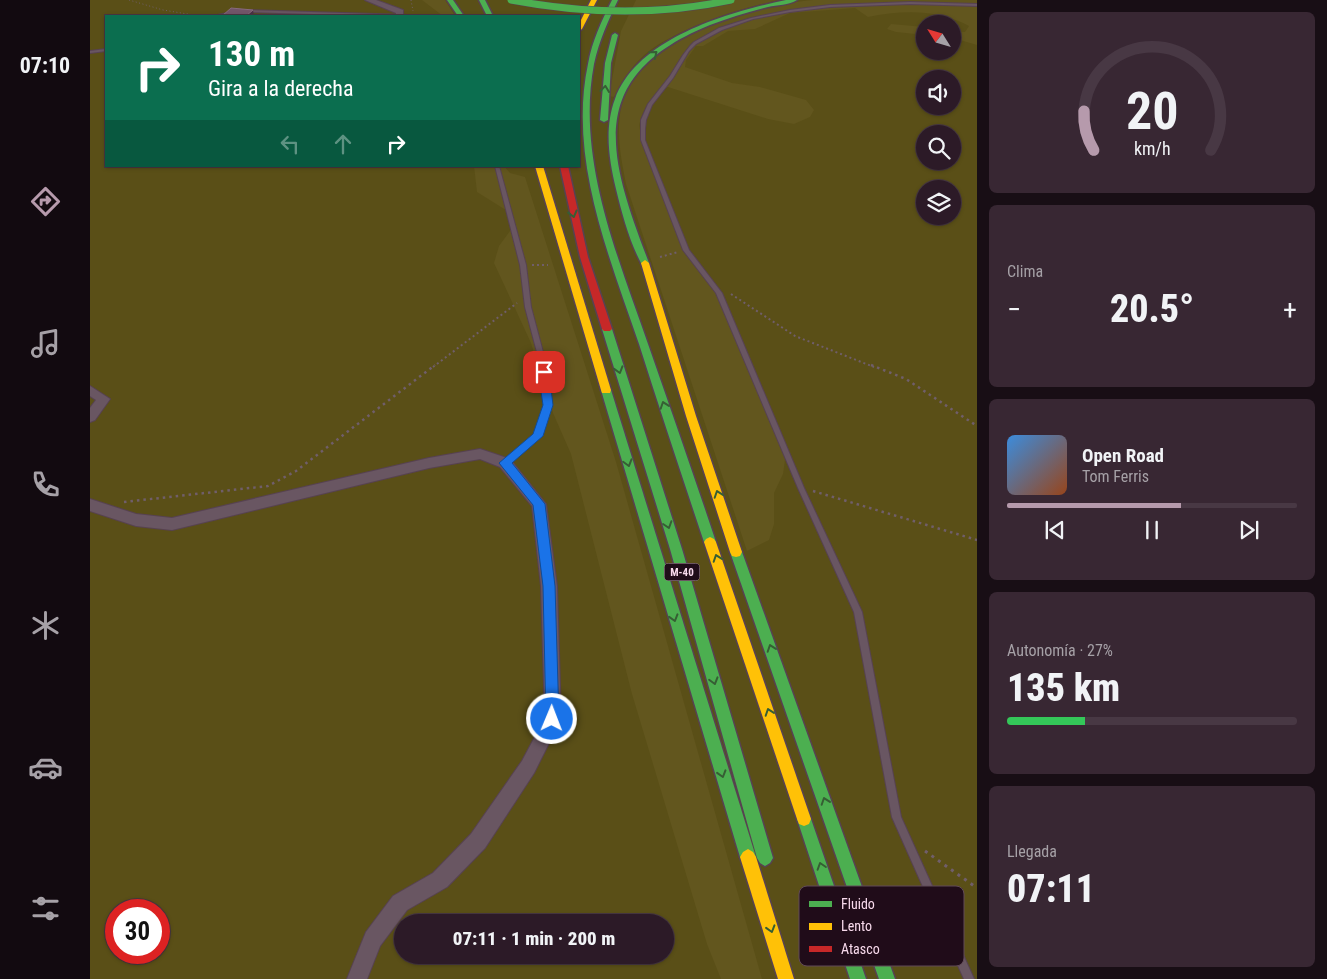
<!DOCTYPE html>
<html lang="es">
<meta charset="utf-8">
<style>
:root{--surface:#2c1a27;--page:#382733;--text:#f1f3f6;--muted:#a6a1a7;--line:#483844;--accent:#b69aac}
body{margin:0;font-family:"Roboto Condensed",sans-serif;background:var(--page);color:var(--text);height:100vh;display:flex;flex-direction:column;font-size:19px;white-space:nowrap}
*{box-sizing:border-box;margin:0}
p{font-size:16px;color:var(--muted)}
.icon{flex:none;width:28px;height:28px;fill:none;stroke:currentColor;stroke-width:2;stroke-linecap:round;stroke-linejoin:round}
.map{position:relative;flex:1;overflow:hidden}
.details{display:flex;flex-direction:column;gap:12px;padding:12px;background:#180e15;width:350px}
.details>*{flex:none}
.guide{position:absolute;left:15px;top:15px;width:475px;height:152px;border-radius:0px;box-shadow:0 1px 4px #0004,0 0 0 1px var(--line);background:#0b6e4f;color:#fff;overflow:hidden}
.needle{width:32px;rotate:307deg}
.controls{position:absolute;left:826px;top:15px;display:grid;gap:10px}
.controls a{display:grid;place-items:center;width:45px;height:45px;border-radius:50%;background:var(--surface);box-shadow:0 1px 4px #0004,0 0 0 1px var(--line);font-size:25px}
.speed{position:absolute;left:15px;top:899px;display:flex;gap:10px;font-size:25px;font-weight:700;text-align:center}
.speed>*{display:grid;place-content:center;width:65px;height:65px;border-radius:50%;background:var(--surface);box-shadow:0 1px 4px #0004,0 0 0 1px var(--line);line-height:1}
.speed .limit{border:8px solid #d22;background:#fff;color:#111}
.pin{position:absolute;display:grid;place-items:center;width:42px;height:42px;color:#fff;margin:-21px;border-radius:10px;box-shadow:0 2px 8px #0006}
.me{position:absolute;width:55px;margin:-28px;rotate:1deg;stroke-linejoin:round;filter:drop-shadow(0 0 4px #0008)}
.turn{display:flex;align-items:center;gap:18px;height:105px;padding:0 20px;font-size:22px}
.turn .icon{width:65px;height:65px;stroke-width:2.5}
.turn b{display:block;font-size:35px;line-height:42px}
.lanes{display:flex;align-items:center;height:48px;padding:0 20px;background:#0003;justify-content:center;gap:25px;direction:ltr}
.lanes .off{opacity:.35}
.big{font-size:38px;font-weight:800;line-height:1.1}
.details .card{flex:1;display:flex;flex-direction:column;justify-content:center;gap:8px;min-width:0;padding:0 18px;border-radius:8px;background:var(--page)}
.details .dial{align-items:center;gap:0}
.dial svg{height:130px;overflow:visible;fill:none;stroke:var(--line);stroke-width:7;stroke-linecap:round;text-anchor:middle}
.dial text{fill:var(--text);stroke:none}
.song{display:flex;align-items:center;gap:15px}
.cover{width:60px;height:60px;border-radius:8px;background:linear-gradient(135deg,hsl(210 70% 55%),hsl(20 70% 35%))}
.played{height:5px;border-radius:2px;background:linear-gradient(90deg,var(--accent) 60%,var(--line) 60%)}
.keys{display:flex;justify-content:space-around;direction:ltr}
.heat{display:flex;justify-content:space-between;align-items:center;font-size:28px;direction:ltr}
.charge{height:8px;border-radius:4px;background:linear-gradient(90deg,#34c759 27%,var(--line) 0)}
.trip{position:absolute;left:304px;top:914px;width:280px;height:50px;border-radius:25px;background:var(--surface);box-shadow:0 1px 4px #0004,0 0 0 1px var(--line);font-weight:800;line-height:50px;text-align:center}
main{display:flex;flex:1;min-height:0}
.tab-bar{display:flex;flex-direction:column;width:90px;justify-content:space-around;align-items:center;background:#120a10;color:var(--muted)}
.tab-bar .icon{width:35px;height:35px}
.tab-bar .on{color:var(--accent)}
.tab-bar b{font-size:22px;color:var(--text)}
.map>svg:first-child{display:block}
.green{fill:#5a4f17;fill-rule:evenodd}
.forest{fill:#62561e}
.lines{fill:none;stroke-linecap:round;stroke-linejoin:round}
.lane-casing{stroke:#574251;stroke-width:2}
.street-casing{stroke:#574251;stroke-width:2}
.fast-casing{stroke:#574251;stroke-width:3}
.slow-casing{stroke:#574251;stroke-width:3}
.jam-casing{stroke:#574251;stroke-width:3}
.path-far3{stroke:#705e6a;stroke-width:1;stroke-dasharray:1 2.5;stroke-linecap:butt}
.path-far2{stroke:#705e6a;stroke-width:2;stroke-dasharray:2 3;stroke-linecap:butt}
.path-far1{stroke:#705e6a;stroke-width:2.5;stroke-dasharray:2.5 4;stroke-linecap:butt}
.path{stroke:#705e6a;stroke-width:3;stroke-dasharray:3 5;stroke-linecap:butt}
.lane{fill:#695662;fill-rule:evenodd}
.street{fill:#695662;fill-rule:evenodd}
.fast{fill:#4caf50;fill-rule:evenodd}
.slow{fill:#ffc107;fill-rule:evenodd}
.jam{fill:#c62828;fill-rule:evenodd}
.fast-bridge-casing{stroke:#574251;stroke-width:8;stroke-linecap:butt}
.fast-bridge{stroke:#4caf50;stroke-width:7}
.shaded-wall{fill:#4b3144}
.building{fill:#725569;stroke:#876a7d}
.oneway{stroke:#365e34}
.route{fill:#1a73e8;stroke:#114b97}
.labels{text-anchor:middle;stroke-width:5;stroke-linejoin:round;paint-order:stroke}
.shield{fill:#200c19;stroke:#b79cad;stroke-width:1}
.shield-label{font-size:11px;font-weight:bold;fill:#f8daec}
.key{fill:#200c19;stroke:#614a58;stroke-width:1}
.key-label{font-size:14px;fill:#f8daec}
</style>
<main>
<nav class="tab-bar">
<b>07:10</b>
<svg class="icon on" aria-label="directions" viewBox="0 0 24 24"><path d="M12 3l9 9-9 9-9-9zM9 14v-3h6M13 9l2 2-2 2"/></svg>
<svg class="icon" aria-label="music" viewBox="0 0 24 24"><path d="M9 18V5l10-2v13"/><circle cx="6" cy="18" r="3"/><circle cx="16" cy="16" r="3"/></svg>
<svg class="icon" aria-label="phone" viewBox="0 0 24 24"><path d="M5 4h4l2 5-3 2q2 4 5 5l2-3 5 2v4C11 20 4 13 5 4z"/></svg>
<svg class="icon" aria-label="climate" viewBox="0 0 24 24"><path d="M12 3v18M4 7l16 10M4 17L20 7"/></svg>
<svg class="icon" aria-label="car" viewBox="0 0 24 24"><path d="M5 17H2v-5l4-1 3-4h7l3 4 3 1v5h-3M9 17h6M6 11h13"/><circle cx="7" cy="17" r="2"/><circle cx="17" cy="17" r="2"/></svg>
<svg class="icon" aria-label="filters" viewBox="0 0 24 24"><path d="M4 7h16M4 17h16"/><circle cx="9" cy="7" r="2"/><circle cx="15" cy="17" r="2"/></svg>
</nav>
<div class="map">
<svg width="887" height="979" viewBox="0 0 887 979">
<rect width="100%" height="100%" fill="#3b2334"/>
<!-- green -->
<path class="green" d="M 0,0 L 887,0 L 887,979 L 0,979 ZM 16,16 L 489,16 L 489,166 L 16,166 ZM 835,24 L 862,24 L 862,51 L 835,51 ZM 835,79 L 862,79 L 862,106 L 835,106 ZM 835,134 L 862,134 L 862,161 L 835,161 ZM 835,189 L 862,189 L 862,216 L 835,216 ZM 26,910 L 69,910 L 69,952 L 26,952 ZM 312,922 L 575,922 L 575,955 L 312,955 Z"/>
<!-- forest -->
<g class="forest">
<polygon points="332,0 355,0 365,16 353,16"/>
<path d="M 546,0 L 691,0 C 652,7 590,28 559,51 C 543,63 534,80 524,97 L 519,96 L 531,31 Z"/>
<path d="M 723,0 L 887,0 L 887,45 L 863,38 L 863,31 L 875,32 L 879,26 C 848,9 812,10 778,17 L 765,8 L 700,13 L 665,29 L 638,31 L 613,46 L 606,46 L 596,60 L 595,67 L 642,83 L 670,87 L 716,100 L 724,110 L 720,117 L 704,124 L 678,119 L 578,87 C 565,93 553,108 550,122 C 548,126 551,133 552,138 L 597,249 L 628,294 L 696,453 L 693,474 L 684,493 L 684,524 L 679,540 L 657,551 L 536,184 C 531,158 526,135 531,108 C 544,40 664,5 723,0 Z"/>
<polygon points="801,24 835,27 835,35 806,32 797,29"/>
<polygon points="384,166 414,166 420,173 435,177 526,462 672,979 631,979 617,944 542,694 481,454 463,413 441,343 404,263 409,246 420,231 419,212 387,192"/>
</g>
<g class="lines">
<defs>
<g id="lane">
<polygon points="820,2 887,4 887,6 820,4 740,7 700,12 663,19 632,30 606,44 599,51 583,78 562,105 556,120 555,129 555,140 599,250 632,293 714,488 772,612 811,817 884,979 874,979 802,817 764,612 708,488 626,293 593,250 551,140 551,120 558,104 580,76 593,55 600,46 604,42 629,28 661,18 700,10 740,5"/>
<polygon points="155,10 318,15 320,16 290,16 154,12 153,11"/>
<polygon points="142,12 144,13 143,14 130,16 123,16"/>
<polygon points="16,49 16,51 0,53 0,51"/>
<polygon points="405,166 409,166 436,265 441,307 454,356 461,405 449,438 417,465 413,465 412,463 413,461 444,435 455,405 448,356 435,307 430,265"/>
</g>
<g id="street">
<polygon points="275,0 286,0 313,10 313,15 306,16 306,13"/>
<polygon points="0,386 20,399 5,420 0,422 0,408 6,400 0,396"/>
<polygon points="390,449 420,459 456,504 467,586 471,719 444,773 395,848 357,887 317,910 290,946 277,979 257,979 276,932 303,896 343,873 381,834 432,761 455,718 451,586 442,506 410,467 390,459 339,468 82,530 46,526 0,511 0,499 46,514 82,518 339,458"/>
</g>
<g id="fast">
<polygon points="357,0 363,0 374,16 368,16"/>
<polygon points="389,0 395,0 403,16 397,16"/>
<path d="M 522,0 L 528,0 C 518,21 509,41 504,64 C 486,159 528,257 558,344 C 581,410 604,476 626,542 L 624,545 L 620,547 L 616,545 L 614,542 C 592,476 570,410 549,344 C 519,256 478,158 498,64 C 502,41 512,20 522,0 Z"/>
<path d="M 696,0 L 707,0 C 699,5 687,5 678,7 C 658,12 639,18 620,25 C 492,77 519,158 559,263 L 558,265 L 552,265 C 540,243 532,214 526,189 C 519,160 514,128 525,99 C 547,38 638,12 696,0 Z"/>
<polygon points="525,33 528,35 521,63 518,120 514,122 510,120 515,63 522,35"/>
<polygon points="517,326 522,329 592,549 683,858 680,863 675,866 670,863 667,858 580,549 512,329"/>
<polygon points="516,386 521,390 666,857 663,862 658,865 653,862 650,857 511,390"/>
<polygon points="646,547 650,548 652,552 805,979 789,979 640,552 642,548"/>
<polygon points="714,812 719,814 721,819 776,979 760,979 707,819 709,814"/>
</g>
<g id="slow">
<polygon points="501,0 507,0 492,29 489,31 489,24"/>
<polygon points="445,166 453,166 521,390 520,393 512,393 511,390"/>
<polygon points="555,260 559,263 606,416 652,552 650,556 646,557 642,556 640,552 596,416 551,263"/>
<polygon points="620,537 624,539 626,542 721,819 719,824 714,826 709,824 707,819 614,542 616,539"/>
<polygon points="658,849 663,852 666,857 704,979 688,979 650,857 653,852"/>
</g>
<polygon id="jam" points="470,166 478,166 498,257 522,329 520,331 514,331 512,329 490,257"/>
</defs>
<!-- lane casing -->
<use href="#lane" class="lane-casing"/>
<!-- street casing -->
<use href="#street" class="street-casing"/>
<!-- fast casing -->
<use href="#fast" class="fast-casing"/>
<!-- slow casing -->
<use href="#slow" class="slow-casing"/>
<!-- jam casing -->
<use href="#jam" class="jam-casing"/>
<!-- path-far3 -->
<g class="path-far3">
<polyline points="39,0 73,10 110,16"/>
<polyline points="321,0 323,11"/>
</g>
<!-- path-far2 -->
<g class="path-far2">
<polyline points="570,257 588,252"/>
<polyline points="442,265 458,265"/>
<polyline points="641,294 705,336 784,367"/>
<polyline points="343,367 427,303"/>
</g>
<!-- path-far1 -->
<g class="path-far1">
<polyline points="781,365 816,379 887,426"/>
<polyline points="723,491 887,540"/>
<polyline points="34,502 178,486 206,471 345,365"/>
</g>
<!-- path -->
<polyline class="path" points="835,851 887,888"/>
<!-- lane -->
<use href="#lane" class="lane"/>
<!-- street -->
<use href="#street" class="street"/>
<!-- fast -->
<use href="#fast" class="fast"/>
<!-- slow -->
<use href="#slow" class="slow"/>
<!-- jam -->
<use href="#jam" class="jam"/>
<defs>
<path id="fast-bridge" d="M 421,0 C 495,14 567,16 641,0"/>
</defs>
<!-- fast-bridge casing -->
<use href="#fast-bridge" class="fast-bridge-casing"/>
<!-- fast-bridge -->
<use href="#fast-bridge" class="fast-bridge"/>
</g>
<!-- shaded-wall -->
<polygon class="shaded-wall" points="163,10 164,16 156,16"/>
<!-- building -->
<polygon class="building" points="141,8 163,10 156,16 132,16"/>
<!-- one-way arrows -->
<defs><path id="oneway-chevron" d="M-2-3.5L2.5 0L-2 3.5" fill="none" stroke-width="1.6" stroke-linecap="round" stroke-linejoin="round" transform="scale(1.25)"/></defs>
<g class="oneway">
<use href="#oneway-chevron" transform="translate(564 54) rotate(-39)"/>
<use href="#oneway-chevron" transform="translate(515 89) rotate(-83)"/>
<use href="#oneway-chevron" transform="translate(483 214) rotate(76)"/>
<use href="#oneway-chevron" transform="translate(529 370) rotate(73)"/>
<use href="#oneway-chevron" transform="translate(574 405) rotate(-109)"/>
<use href="#oneway-chevron" transform="translate(538 463) rotate(74)"/>
<use href="#oneway-chevron" transform="translate(628 494) rotate(-109)"/>
<use href="#oneway-chevron" transform="translate(578 525) rotate(72)"/>
<use href="#oneway-chevron" transform="translate(627 558) rotate(-109)"/>
<use href="#oneway-chevron" transform="translate(584 618) rotate(73)"/>
<use href="#oneway-chevron" transform="translate(681 648) rotate(-109)"/>
<use href="#oneway-chevron" transform="translate(624 681) rotate(74)"/>
<use href="#oneway-chevron" transform="translate(679 712) rotate(-109)"/>
<use href="#oneway-chevron" transform="translate(632 774) rotate(73)"/>
<use href="#oneway-chevron" transform="translate(735 801) rotate(-109)"/>
<use href="#oneway-chevron" transform="translate(731 866) rotate(-108)"/>
<use href="#oneway-chevron" transform="translate(681 929) rotate(73)"/>
</g>
<!-- route -->
<polygon class="route" points="454,369 459,372 463,405 453,436 422,463 455,504 465,586 469,719 467,724 462,726 458,724 456,719 453,586 443,505 409,463 443,434 453,405 448,372"/>
<g class="labels">
<!-- shield labels -->
<rect class="shield" x="574.5" y="563.5" width="35" height="17" rx="4"/>
<g class="shield-label">
<text x="592" y="576">M-40</text>
</g>
</g>
<!-- legend -->
<rect x="709" y="886" width="165" height="80" rx="8" class="key"/>
<rect x="719" y="901" width="23" height="6" fill="#4caf50"/>
<rect x="719" y="923" width="23" height="7" fill="#ffc107"/>
<rect x="719" y="946" width="23" height="6" fill="#c62828"/>
<g class="key-label">
<text x="751" y="909">Fluido</text>
<text x="751" y="931">Lento</text>
<text x="751" y="954">Atasco</text>
</g>
</svg>
<div class="controls">
<a><svg class="needle" viewBox="-14 -14 28 28"><path d="M0-13l5 13h-10z" fill="#e53935"/><path d="M0 13l5-13h-10z" fill="#a6a1a7"/></svg></a>
<a><svg class="icon" aria-label="sound" viewBox="0 0 24 24"><path d="M4 9h4l5-4v14l-5-4H4zM17 9q2 3 0 6"/></svg></a>
<a><svg class="icon" aria-label="search" viewBox="0 0 24 24"><circle cx="10" cy="10" r="6"/><path d="M15 15l6 6"/></svg></a>
<a><svg class="icon" aria-label="layers" viewBox="0 0 24 24"><path d="M12 4l9 5-9 5-9-5zM3 14l9 5 9-5"/></svg></a>
</div>
<div class="speed"><div class="limit">30</div></div>
<div class="pin" style="left:454px;top:372px;background:#d93025"><svg class="icon" aria-label="arrive" viewBox="0 0 24 24"><path d="M6 21V4h12l-3 4 3 4H6"/></svg></div>
<svg class="me" style="left:462px;top:719px" viewBox="-20 -20 40 40"><circle r="17" fill="#1a73e8" stroke="#fff" stroke-width="3"/><path d="M0-11L8 9 0 5-8 9z" fill="#fff"/></svg>
<div class="trip">07:11 · 1 min · 200 m</div>
<div class="guide">
<div class="turn"><svg class="icon" aria-label="right" viewBox="0 0 24 24"><path d="M7 20v-9h11M14 6l5 5-5 5"/></svg><div><b>130 m</b>Gira a la derecha</div></div>
<div class="lanes"><svg class="icon off" aria-label="left" viewBox="0 0 24 24"><path d="M17 20v-9H6M10 6l-5 5 5 5"/></svg><svg class="icon off" aria-label="ahead" viewBox="0 0 24 24"><path d="M12 20V5M6 11l6-6 6 6"/></svg><svg class="icon" aria-label="right" viewBox="0 0 24 24"><path d="M7 20v-9h11M14 6l5 5-5 5"/></svg></div>
</div>
</div>
<section class="details">
<div class="card dial"><svg viewBox="0 0 100 80">
<path d="M14 69A42 42 0 1 1 86 69"/>
<path d="M14 69A42 42 0 0 1 8 45" stroke="#b69aac"/>
<text x="50" y="56" font-size="32" font-weight="700">20</text>
<text x="50" y="72" font-size="11">km/h</text>
</svg></div>
<div class="card"><p>Clima</p>
<div class="heat"><a>−</a><b class="big">20.5°</b><a>+</a></div>
</div>
<div class="card">
<div class="song"><i class="cover"></i><div><b>Open Road</b><p>Tom Ferris</p></div></div>
<div class="played"></div>
<div class="keys"><svg class="icon" aria-label="previous" viewBox="0 0 24 24"><path d="M18 5L8 12l10 7zM5 5v14"/></svg><svg class="icon" aria-label="pause" viewBox="0 0 24 24"><path d="M8 5v14M16 5v14"/></svg><svg class="icon" aria-label="next" viewBox="0 0 24 24"><path d="M6 5l10 7-10 7zM19 5v14"/></svg></div>
</div>
<div class="card"><p>Autonomía · 27%</p><b class="big">135 km</b><div class="charge"></div></div>
<div class="card"><p>Llegada</p><b class="big">07:11</b></div>
</section>
</main>
